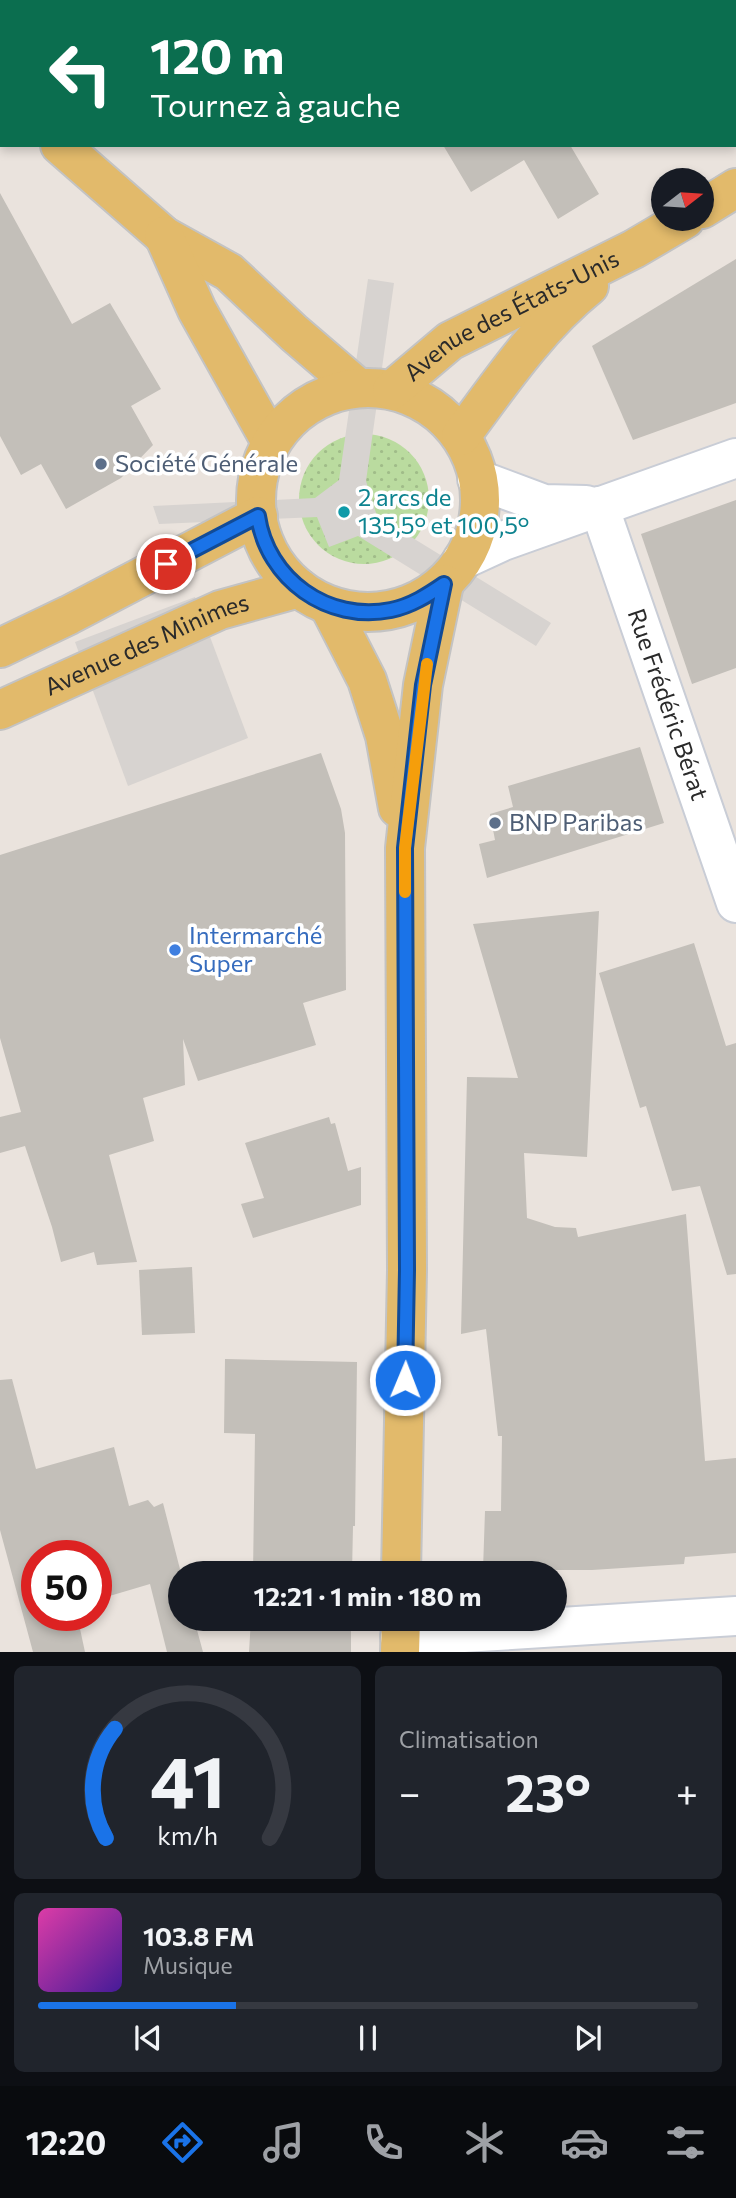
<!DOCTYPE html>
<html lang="fr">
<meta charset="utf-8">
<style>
:root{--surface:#171b24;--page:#20242c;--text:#f1f3f6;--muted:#9ea1a6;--line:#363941;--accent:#1a73e8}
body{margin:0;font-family:Commissioner,sans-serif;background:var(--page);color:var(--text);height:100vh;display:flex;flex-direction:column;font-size:26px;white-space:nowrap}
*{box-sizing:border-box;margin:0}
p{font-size:23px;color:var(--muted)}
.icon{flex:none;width:38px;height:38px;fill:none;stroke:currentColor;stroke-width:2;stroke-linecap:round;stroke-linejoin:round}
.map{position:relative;height:1652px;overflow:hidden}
.panel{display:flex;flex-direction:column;gap:14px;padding:14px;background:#0d0f14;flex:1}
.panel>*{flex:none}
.banner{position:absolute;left:0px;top:0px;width:737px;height:147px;box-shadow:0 4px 10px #0003;background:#0b6e4f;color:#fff;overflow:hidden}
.needle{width:46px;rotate:73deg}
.fabs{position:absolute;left:651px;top:168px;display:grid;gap:14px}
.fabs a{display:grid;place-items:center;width:63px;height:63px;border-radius:50%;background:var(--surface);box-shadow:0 4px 10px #0003;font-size:35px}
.speed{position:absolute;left:21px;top:1540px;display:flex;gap:14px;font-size:35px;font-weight:700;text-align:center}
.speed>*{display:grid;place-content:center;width:91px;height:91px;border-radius:50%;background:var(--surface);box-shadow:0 4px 10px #0003;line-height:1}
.speed .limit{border:10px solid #d22;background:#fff;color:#111}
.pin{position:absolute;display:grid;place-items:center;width:60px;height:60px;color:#fff;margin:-30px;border:4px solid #fff;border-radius:50%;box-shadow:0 2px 7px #0007}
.me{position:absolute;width:77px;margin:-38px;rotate:1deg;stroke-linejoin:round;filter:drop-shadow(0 0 5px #0008)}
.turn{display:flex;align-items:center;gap:24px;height:147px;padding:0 35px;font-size:32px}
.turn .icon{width:91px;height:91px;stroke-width:2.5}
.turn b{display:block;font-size:49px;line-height:60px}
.big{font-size:52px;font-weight:700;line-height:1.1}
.panel .tile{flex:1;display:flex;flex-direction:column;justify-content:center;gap:10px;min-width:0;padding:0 24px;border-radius:10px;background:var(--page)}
.panel .dial{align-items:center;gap:0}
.dial svg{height:182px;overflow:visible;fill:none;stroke:var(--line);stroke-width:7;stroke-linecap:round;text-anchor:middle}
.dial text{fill:var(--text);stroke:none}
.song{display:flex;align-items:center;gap:21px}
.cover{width:84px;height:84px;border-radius:10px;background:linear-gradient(135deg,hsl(320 70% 55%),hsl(260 70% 35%))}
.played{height:7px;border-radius:4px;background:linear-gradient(90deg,var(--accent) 30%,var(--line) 30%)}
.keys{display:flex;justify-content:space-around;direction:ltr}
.heat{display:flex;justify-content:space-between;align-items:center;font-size:38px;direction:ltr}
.panel .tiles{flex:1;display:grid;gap:14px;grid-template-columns:1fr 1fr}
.tile:last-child{grid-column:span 2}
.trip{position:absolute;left:168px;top:1561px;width:399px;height:70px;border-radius:35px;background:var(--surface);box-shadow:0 4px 10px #0003;font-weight:700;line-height:70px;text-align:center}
.tab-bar{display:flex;height:112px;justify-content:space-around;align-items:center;background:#090b0e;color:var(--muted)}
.tab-bar .icon{width:49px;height:49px}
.tab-bar .active{color:var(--accent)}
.tab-bar b{font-size:32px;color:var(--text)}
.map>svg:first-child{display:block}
.grass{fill:url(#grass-dots)}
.plaza{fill:#d7d3d0}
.building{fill:#c3bfb9}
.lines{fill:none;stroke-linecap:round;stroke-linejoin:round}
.minor-casing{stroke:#c9cdd6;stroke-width:42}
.major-casing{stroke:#c3c3c3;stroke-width:42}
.minor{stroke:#fff;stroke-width:38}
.major{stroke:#e2ba6b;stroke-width:38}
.route-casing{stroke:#114b97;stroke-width:18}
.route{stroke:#1a73e8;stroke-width:12}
.slow{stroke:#f59e0b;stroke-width:12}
.service-dot{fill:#5c6f8a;stroke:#fff;stroke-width:2.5}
.culture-dot{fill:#0f9aa8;stroke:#fff;stroke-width:2.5}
.shop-dot{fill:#3f7fe0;stroke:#fff;stroke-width:2.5}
.labels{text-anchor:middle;stroke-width:7;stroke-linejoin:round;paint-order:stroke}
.street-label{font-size:24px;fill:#2a2a2a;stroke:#fff}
.service-label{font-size:24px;fill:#4e5e75;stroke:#fff;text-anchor:start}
.culture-label{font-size:24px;fill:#0d838f;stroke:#fff;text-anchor:start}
.shop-label{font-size:24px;fill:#366cbe;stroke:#fff;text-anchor:start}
</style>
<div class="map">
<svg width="736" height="1652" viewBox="0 0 736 1652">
<defs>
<pattern id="grass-dots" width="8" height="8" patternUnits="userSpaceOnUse" patternTransform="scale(1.75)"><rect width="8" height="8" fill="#badb9f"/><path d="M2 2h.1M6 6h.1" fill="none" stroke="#a0bc89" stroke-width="1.8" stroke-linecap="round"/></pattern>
</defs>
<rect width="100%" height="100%" fill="#eae3dd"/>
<!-- grass -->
<circle class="grass" cx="364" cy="499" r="65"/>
<!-- plaza -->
<g class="plaza">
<polygon points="368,279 394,283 366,481 377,516 551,623 536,646 358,536 329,547 317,517 159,524 153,506 315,498 339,480"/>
<polygon points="195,597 248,738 128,786 75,642"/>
</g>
<!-- building -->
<g class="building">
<polygon points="443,145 570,145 599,194 558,219 524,160 471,192"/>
<polygon points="0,193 72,324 110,303 161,389 131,406 153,445 121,478 66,509 41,464 21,475 0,436"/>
<polygon points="736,259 736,403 633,440 592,346"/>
<polygon points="736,500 736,668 692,684 641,534"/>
<polygon points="640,747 664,823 487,878 479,844 495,840 490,814 513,807 508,786"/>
<polygon points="321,753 341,809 345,833 346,990 303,1003 316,1045 198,1081 183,1039 185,1085 143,1098 154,1141 109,1155 137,1262 97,1265 94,1252 61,1262 52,1227 25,1146 0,1153 0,1117 21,1112 0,1038 0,855"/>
<polygon points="599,911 587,1157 524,1153 527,1218 555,1227 576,1228 578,1237 686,1214 705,1461 736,1458 736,1553 685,1557 684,1564 592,1570 483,1570 485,1511 501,1511 502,1436 498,1436 486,1329 461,1334 467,1077 518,1078 473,924"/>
<polygon points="694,943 726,1046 736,1043 736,1274 727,1275 700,1186 672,1191 646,1106 640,1108 599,973"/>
<polygon points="329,1117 331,1124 335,1123 348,1171 361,1167 361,1205 253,1238 241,1204 264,1198 245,1143"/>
<polygon points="192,1267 195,1333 142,1335 139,1270"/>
<polygon points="225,1359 357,1362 355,1526 353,1526 352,1573 253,1573 255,1434 224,1433"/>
<polygon points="12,1379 36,1469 114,1447 129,1506 148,1500 154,1507 163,1503 181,1573 180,1619 194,1619 203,1652 167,1652 150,1584 96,1600 96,1556 37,1556 37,1615 77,1615 85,1652 33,1652 0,1530 0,1380"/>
<polygon points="251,1619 351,1619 351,1652 249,1652"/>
</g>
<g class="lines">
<defs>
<g id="minor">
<polyline points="477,479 544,504 586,505"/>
<path id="s1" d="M 599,506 L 736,903"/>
<polyline points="462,560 503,541 736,458"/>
<polyline points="400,1637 736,1616"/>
</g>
<g id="major">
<polyline points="0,99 2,100"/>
<polyline points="60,145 164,236 229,272 294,333 357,387"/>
<polyline points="702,209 736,188"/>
<polyline points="164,236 197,310 271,442"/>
<circle cx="368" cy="500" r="112"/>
<path id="s2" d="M 392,390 L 450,341 L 634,249 L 685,219"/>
<path d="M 461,436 C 500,383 538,327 589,286"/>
<polyline points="329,606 367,680 385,736 398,808"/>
<polyline points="0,648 69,615 258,516"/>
<path id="s3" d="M 0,710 L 220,610 L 299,588"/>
<polyline points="401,1573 407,1270 405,848 423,685 444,584"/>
<polyline points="400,1652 401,1619"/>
</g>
</defs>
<!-- minor casing -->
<use href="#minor" class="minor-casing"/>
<!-- major casing -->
<use href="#major" class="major-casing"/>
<!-- minor -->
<use href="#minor" class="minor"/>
<!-- major -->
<use href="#major" class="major"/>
</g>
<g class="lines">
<defs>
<path id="route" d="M 166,564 L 258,516 C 267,579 328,623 391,610 C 411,606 428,595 444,584 L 423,685 L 405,848 L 407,1270 L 405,1380"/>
</defs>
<!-- route casing -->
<use href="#route" class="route-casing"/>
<!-- route -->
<use href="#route" class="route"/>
<!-- slow -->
<polyline class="slow" points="405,892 405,848 427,664"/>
</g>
<!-- markers -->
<g class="service-dot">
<circle cx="101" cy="464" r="7"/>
<circle cx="495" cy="823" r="7"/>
</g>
<circle class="culture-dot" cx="344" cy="512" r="7"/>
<circle class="shop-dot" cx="175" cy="950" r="7"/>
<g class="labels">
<!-- street labels -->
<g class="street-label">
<text dy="8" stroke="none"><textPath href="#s2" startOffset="142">Avenue des États-Unis</textPath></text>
<text dy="8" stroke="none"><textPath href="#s3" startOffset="161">Avenue des Minimes</textPath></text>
<text dy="8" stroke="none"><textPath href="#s1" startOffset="210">Rue Frédéric Bérat</textPath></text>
</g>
<!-- service labels -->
<g class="service-label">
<text x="115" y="472">Société Générale</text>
<text x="509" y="831">BNP Paribas</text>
</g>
<!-- culture labels -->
<g class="culture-label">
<text x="358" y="506">2 arcs de<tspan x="358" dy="28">135,5° et 100,5°</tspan></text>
</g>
<!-- shop labels -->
<g class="shop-label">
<text x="189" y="944">Intermarché<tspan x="189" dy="28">Super</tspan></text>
</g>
</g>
</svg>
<div class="fabs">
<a><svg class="needle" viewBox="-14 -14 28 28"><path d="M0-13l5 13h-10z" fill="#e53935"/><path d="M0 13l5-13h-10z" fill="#9ea1a6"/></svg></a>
</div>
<div class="speed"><div class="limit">50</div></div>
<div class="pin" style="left:166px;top:564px;background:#d93025"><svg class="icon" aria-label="arrive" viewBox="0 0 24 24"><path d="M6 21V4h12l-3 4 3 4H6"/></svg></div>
<svg class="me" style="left:405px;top:1380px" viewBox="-20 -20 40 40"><circle r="17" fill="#1a73e8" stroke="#fff" stroke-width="3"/><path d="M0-11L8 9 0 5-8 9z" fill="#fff"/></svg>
<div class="trip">12:21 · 1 min · 180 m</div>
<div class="banner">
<div class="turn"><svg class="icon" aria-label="left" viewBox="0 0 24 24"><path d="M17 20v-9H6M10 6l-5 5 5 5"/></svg><div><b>120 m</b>Tournez à gauche</div></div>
</div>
</div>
<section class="panel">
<div class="tiles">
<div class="tile dial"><svg viewBox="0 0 100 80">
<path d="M14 69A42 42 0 1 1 86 69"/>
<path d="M14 69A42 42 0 0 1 18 21" stroke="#1a73e8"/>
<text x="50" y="56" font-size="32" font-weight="700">41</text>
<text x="50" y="72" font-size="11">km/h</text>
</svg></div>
<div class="tile"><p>Climatisation</p>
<div class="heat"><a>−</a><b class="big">23°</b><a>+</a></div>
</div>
<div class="tile">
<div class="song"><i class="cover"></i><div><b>103.8 FM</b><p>Musique</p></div></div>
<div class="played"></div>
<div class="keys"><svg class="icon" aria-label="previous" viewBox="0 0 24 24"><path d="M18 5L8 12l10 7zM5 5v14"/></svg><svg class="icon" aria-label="pause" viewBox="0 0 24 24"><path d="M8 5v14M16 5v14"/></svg><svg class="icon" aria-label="next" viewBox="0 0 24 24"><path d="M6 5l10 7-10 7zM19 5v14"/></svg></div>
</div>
</div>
</section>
<nav class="tab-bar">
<b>12:20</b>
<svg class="icon active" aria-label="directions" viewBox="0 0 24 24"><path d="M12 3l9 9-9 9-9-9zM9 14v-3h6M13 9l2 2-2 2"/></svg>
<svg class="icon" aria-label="music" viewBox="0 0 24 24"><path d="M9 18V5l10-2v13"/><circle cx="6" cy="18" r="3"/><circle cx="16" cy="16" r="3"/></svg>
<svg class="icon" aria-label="phone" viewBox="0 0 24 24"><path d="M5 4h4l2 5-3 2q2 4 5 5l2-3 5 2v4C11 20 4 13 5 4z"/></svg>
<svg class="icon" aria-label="climate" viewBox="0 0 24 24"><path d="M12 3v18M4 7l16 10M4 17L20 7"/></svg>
<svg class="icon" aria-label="car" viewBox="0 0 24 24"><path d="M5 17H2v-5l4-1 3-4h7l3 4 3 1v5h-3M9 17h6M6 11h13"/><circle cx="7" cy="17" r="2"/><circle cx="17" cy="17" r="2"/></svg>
<svg class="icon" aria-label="filters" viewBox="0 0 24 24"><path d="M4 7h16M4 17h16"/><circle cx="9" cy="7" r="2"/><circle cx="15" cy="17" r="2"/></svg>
</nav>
